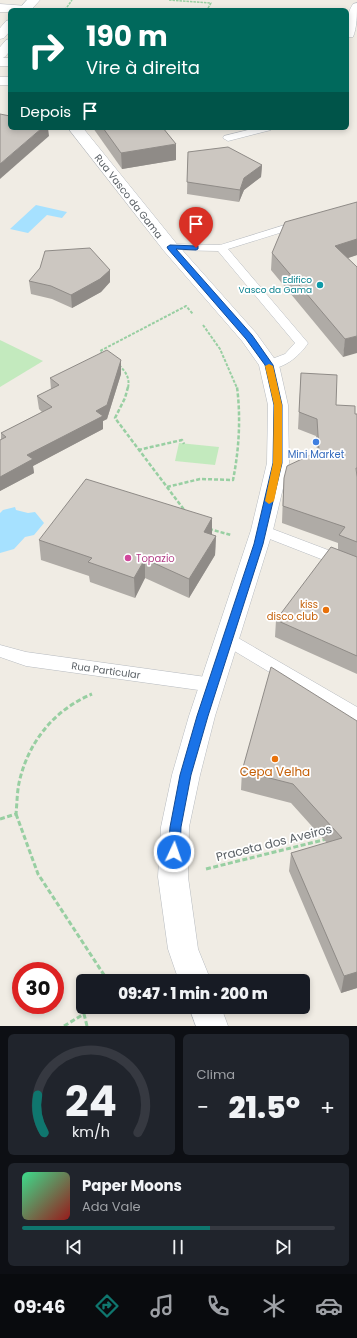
<!DOCTYPE html>
<html lang="pt">
<meta charset="utf-8">
<style>
:root{--surface:#171b24;--page:#20242c;--text:#f1f3f6;--muted:#9ea1a6;--line:#363941;--accent:#0f766e}
body{margin:0;font-family:Poppins,sans-serif;background:var(--page);color:var(--text);height:100vh;display:flex;flex-direction:column;font-size:15px;white-space:nowrap}
*{box-sizing:border-box;margin:0}
p{font-size:13px;color:var(--muted)}
.icon{flex:none;width:22px;height:22px;fill:none;stroke:currentColor;stroke-width:2;stroke-linecap:round;stroke-linejoin:round}
.map{position:relative;height:1026px;overflow:hidden}
.side{display:flex;flex-direction:column;gap:8px;padding:8px;background:#0d0f14;flex:1}
.side>*{flex:none}
.guide{position:absolute;left:8px;top:8px;width:341px;height:122px;border-radius:6px;box-shadow:0 2px 6px #0003;background:#00695c;color:#fff;overflow:hidden}
.speed{position:absolute;left:12px;top:962px;display:flex;gap:8px;font-size:20px;font-weight:700;text-align:center}
.speed>*{display:grid;place-content:center;width:52px;height:52px;border-radius:50%;background:var(--surface);box-shadow:0 2px 6px #0003;line-height:1}
.speed .limit{border:6px solid #d22;background:#fff;color:#111}
.pin{position:absolute;display:grid;place-items:center;width:34px;height:34px;color:#fff;margin:-41px -17px;border-radius:50% 50% 50% 0;rotate:-45deg;box-shadow:0 0 4px #0007}
.pin .icon{rotate:45deg}
.me{position:absolute;width:44px;margin:-22px;rotate:3deg;stroke-linejoin:round;filter:drop-shadow(0 0 3px #0008)}
.turn{display:flex;align-items:center;gap:14px;height:84px;padding:0 12px;font-size:18px}
.turn .icon{width:52px;height:52px;stroke-width:2.5}
.turn b{display:block;font-size:28px;line-height:34px}
.then{display:flex;align-items:center;height:38px;padding:0 12px;background:#0003;gap:8px;font-size:15px}
.big{font-size:30px;font-weight:800;line-height:1.1}
.side .card{flex:1;display:flex;flex-direction:column;justify-content:center;gap:6px;min-width:0;padding:0 14px;border-radius:6px;background:var(--page)}
.side .dial{align-items:center;gap:0}
.dial svg{height:104px;overflow:visible;fill:none;stroke:var(--line);stroke-width:7;stroke-linecap:round;text-anchor:middle}
.dial text{fill:var(--text);stroke:none}
.song{display:flex;align-items:center;gap:12px}
.cover{width:48px;height:48px;border-radius:6px;background:linear-gradient(135deg,hsl(150 70% 55%),hsl(0 70% 35%))}
.played{height:4px;border-radius:2px;background:linear-gradient(90deg,var(--accent) 60%,var(--line) 60%)}
.keys{display:flex;justify-content:space-around;direction:ltr}
.heat{display:flex;justify-content:space-between;align-items:center;font-size:22px;direction:ltr}
.side .tiles{flex:1;display:grid;gap:8px;grid-template-columns:1fr 1fr}
.card:last-child{grid-column:span 2}
.trip{position:absolute;left:76px;top:974px;width:234px;height:40px;border-radius:6px;background:var(--surface);box-shadow:0 2px 6px #0003;font-weight:800;line-height:40px;text-align:center}
.menu{display:flex;height:64px;justify-content:space-around;align-items:center;background:#090b0e;color:var(--muted)}
.menu .icon{width:28px;height:28px}
.menu .active{color:var(--accent)}
.menu b{font-size:18px;color:var(--text)}
.map>svg:first-child{display:block}
.green{fill:#c3eabe}
.water{fill:#a6e1ff}
.lines{fill:none;stroke-linecap:round;stroke-linejoin:round}
.service-casing{stroke:#b7bbc0;stroke-width:1}
.minor-casing{stroke:#b7bbc0;stroke-width:1}
.tertiary-casing{stroke:#b7bbc0;stroke-width:1}
.path-far3{stroke:#98cfa2;stroke-width:1.5;stroke-dasharray:2.5 1;stroke-linecap:butt}
.path-far2{stroke:#98cfa2;stroke-width:2;stroke-dasharray:3 1.5;stroke-linecap:butt}
.path-far1{stroke:#98cfa2;stroke-width:2.5;stroke-dasharray:4 2;stroke-linecap:butt}
.path{stroke:#98cfa2;stroke-width:3;stroke-dasharray:5 2.5;stroke-linecap:butt}
.service{fill:#fff;fill-rule:evenodd}
.minor{fill:#fff;fill-rule:evenodd}
.tertiary{fill:#fff;fill-rule:evenodd}
.wall{fill:#afaba6}
.shaded-wall{fill:#8f8b87}
.building{fill:#ccc7c1;stroke:#8f8b87}
.route{fill:#1a73e8;stroke:#114b97}
.slow{fill:#f59e0b}
.culture-dot{fill:#0f9aa8;stroke:#fff;stroke-width:1.5}
.shop-dot{fill:#3f7fe0;stroke:#fff;stroke-width:1.5}
.hotel-dot{fill:#d1479c;stroke:#fff;stroke-width:1.5}
.food-dot{fill:#e8710a;stroke:#fff;stroke-width:1.5}
.labels{text-anchor:middle;stroke-width:3.5;stroke-linejoin:round;paint-order:stroke}
.far-culture-label{font-size:9px;fill:#0d838f;stroke:#fff;text-anchor:end}
.street-label{font-size:10px;fill:#5c6267;stroke:#fff}
.shop-label{font-size:10px;fill:#366cbe;stroke:#fff}
.hotel-label{font-size:10px;fill:#b23c85;stroke:#fff;text-anchor:start}
.food-label{font-size:10px;fill:#c56008;stroke:#fff;text-anchor:end}
.near-food-label{font-size:12px;fill:#c56008;stroke:#fff}
.near-street-label{font-size:12px;fill:#5c6267;stroke:#fff}
</style>
<div class="map">
<svg width="357" height="1026" viewBox="0 0 357 1026">
<rect width="100%" height="100%" fill="#f0ece4"/>
<!-- green -->
<g class="green">
<polygon points="0,340 43,361 0,387"/>
<polygon points="179,443 219,447 215,465 175,461"/>
</g>
<!-- water -->
<g class="water">
<polygon points="36,205 67,212 62,218 47,215 28,233 10,229"/>
<polygon points="15,507 16,510 28,513 35,512 44,523 34,535 25,537 14,549 0,553 0,513 3,510"/>
</g>
<g class="lines">
<defs>
<g id="service">
<polygon points="256,128 273,128 271,130 228,141 223,138 224,136"/>
<path d="M 301,220 L 307,223 L 305,225 L 228,249 L 308,343 C 300,356 281,372 264,368 L 262,365 L 264,362 L 285,354 L 295,343 L 218,251 L 170,250 L 166,249 L 164,247 L 166,245 L 170,244 L 220,245 Z"/>
<polygon points="262,525 357,561 357,573 257,534 254,530 257,526"/>
<polygon points="227,633 233,635 357,707 357,723 351,721 221,643 219,639 221,635"/>
<polygon points="0,645 26,652 213,678 219,680 222,685 219,690 213,692 26,666 0,657"/>
</g>
<g id="minor">
<path d="M 357,3 C 357,14 357,28 353,37 L 347,37 C 347,26 346,14 353,4 Z"/>
<polygon points="0,4 28,6 30,9 10,10 10,12 0,12"/>
<rect x="0" y="58" width="10" height="8"/>
<rect x="0" y="77" width="10" height="8"/>
<polygon points="68,128 83,128 176,243 256,333 279,365 288,405 289,463 273,530 215,716 200,775 189,827 188,877 198,949 211,981 179,981 168,949 158,877 161,827 172,775 189,716 251,530 267,463 268,405 259,365 242,341 164,251"/>
<polygon points="189,1007 221,1007 228,1026 196,1026"/>
</g>
<g id="tertiary">
<polygon points="27,0 40,0 31,10 18,10"/>
<polygon points="10,20 10,31 4,38 0,39 0,28 6,21"/>
<path d="M 10,39 C 10,48 10,56 0,59 L 0,47 L 6,40 Z"/>
</g>
</defs>
<!-- service casing -->
<use href="#service" class="service-casing"/>
<!-- minor casing -->
<use href="#minor" class="minor-casing"/>
<!-- tertiary casing -->
<use href="#tertiary" class="tertiary-casing"/>
<!-- path-far3 -->
<g class="path-far3">
<polyline points="169,0 211,3 207,10"/>
<polyline points="65,10 72,0"/>
</g>
<!-- path-far2 -->
<g class="path-far2">
<polyline points="203,325 220,349 237,388"/>
<polyline points="103,354 100,351 186,306 193,314"/>
<path d="M 119,365 C 126,372 130,378 128,388"/>
</g>
<!-- path-far1 -->
<g class="path-far1">
<polyline points="128,387 125,398 115,418 185,511"/>
<polyline points="138,450 182,440 184,444"/>
<path d="M 167,487 L 200,479 L 233,480 C 239,450 241,418 237,387"/>
<polyline points="209,529 231,535"/>
</g>
<!-- path -->
<g class="path">
<polyline points="16,814 38,874 108,981"/>
<path d="M 0,819 L 16,814 C 17,804 17,793 19,783 C 28,742 54,710 92,694"/>
<polyline points="206,869 327,839"/>
<polyline points="64,1026 84,1014"/>
<polyline points="87,1026 84,1014 96,1007"/>
</g>
<!-- service -->
<use href="#service" class="service"/>
<!-- minor -->
<use href="#minor" class="minor"/>
<!-- tertiary -->
<use href="#tertiary" class="tertiary"/>
</g>
<!-- wall -->
<g class="wall">
<polygon points="93,128 163,128 176,160 122,169"/>
<polygon points="188,152 262,165 261,177 244,190 239,202 187,194"/>
<polygon points="357,202 357,255 348,258 357,267 343,357 271,270 272,253"/>
<polygon points="110,270 110,282 101,292 72,308 52,299 31,294 29,281"/>
<polygon points="301,373 336,405 355,414 357,414 357,674 275,637 276,620 338,549 338,543 282,523 283,495 284,478 317,453 316,436 298,429"/>
<polygon points="121,374 107,419 103,421 103,429 33,466 34,473 0,491 0,440 1,440 1,433 42,412 39,409 37,396 51,389 50,378"/>
<polygon points="212,518 212,535 216,536 215,555 189,598 145,578 135,598 90,582 89,576 41,560 39,540"/>
<polygon points="357,721 357,988 341,993 289,871 291,853 327,843 291,803 241,790 242,771"/>
</g>
<!-- shaded-wall -->
<g class="shaded-wall">
<polygon points="42,128 48,128 49,136 0,179 0,164"/>
<polygon points="176,144 176,160 122,169 121,153"/>
<polygon points="262,165 261,177 244,190 239,202 240,190 244,178"/>
<polygon points="357,239 357,255 333,263 335,246"/>
<polygon points="110,270 110,282 101,292 72,308 71,295"/>
<polygon points="357,336 357,353 343,357 345,339"/>
<polygon points="121,360 121,374 107,419 103,421 103,429 33,466 34,473 0,491 0,477 27,455 96,411"/>
<polygon points="212,518 212,537 204,532"/>
<polygon points="216,536 215,555 189,598 189,579"/>
<polygon points="145,559 145,578 135,598 134,578"/>
<polygon points="357,972 357,988 341,993 344,976"/>
</g>
<!-- building -->
<g class="building">
<polygon points="0,114 10,116 10,128 42,128 0,164"/>
<polygon points="103,128 163,128 176,144 121,153"/>
<polygon points="228,147 262,165 244,178 240,190 187,182 188,152"/>
<polygon points="357,202 357,239 335,246 357,267 357,336 345,339 272,253 285,222"/>
<polygon points="90,248 110,270 100,279 71,295 51,286 29,281 40,268 45,251"/>
<polygon points="107,350 121,360 107,405 96,411 103,416 27,455 33,459 0,477 0,440 6,437 1,433 52,407 37,396 59,385 50,378"/>
<polygon points="301,373 337,375 336,405 355,406 355,414 357,414 357,468 356,468 357,477 357,542 339,535 345,527 283,506 284,478 287,466 319,451 317,419 299,412"/>
<polygon points="86,479 212,518 204,532 216,536 189,579 145,559 134,578 88,562 92,558 39,540"/>
<polygon points="331,547 357,557 357,656 276,620"/>
<polygon points="271,667 357,721 357,972 344,976 291,853 342,838 293,784 242,771"/>
</g>
<!-- route -->
<polygon class="route" points="170,245 198,246 198,249 196,250 176,249 252,335 273,365 282,405 282,463 263,544 208,716 191,775 181,827 180,852 178,856 174,857 170,856 168,852 170,827 180,775 197,716 254,544 273,463 274,405 265,365 246,339 168,249 167,247"/>
<!-- slow -->
<polygon class="slow" points="269,364 273,366 282,405 282,463 274,501 269,504 265,501 273,463 274,405 265,366"/>
<!-- markers -->
<circle class="culture-dot" cx="320" cy="285" r="4"/>
<circle class="shop-dot" cx="316" cy="442" r="4"/>
<circle class="hotel-dot" cx="128" cy="558" r="4"/>
<g class="food-dot">
<circle cx="326" cy="610" r="4"/>
<circle cx="275" cy="759" r="4"/>
</g>
<g class="labels">
<!-- far-culture labels -->
<g class="far-culture-label">
<text x="312" y="283">Edifico<tspan x="312" dy="10">Vasco da Gama</tspan></text>
</g>
<!-- street labels -->
<g class="street-label">
<text transform="translate(129 196) rotate(52)" y="4">Rua Vasco da Gama</text>
<text transform="translate(106 670) rotate(8)" y="4">Rua Particular</text>
</g>
<!-- shop labels -->
<g class="shop-label">
<text x="316" y="458">Mini Market</text>
</g>
<!-- hotel labels -->
<g class="hotel-label">
<text x="136" y="562">Topazio</text>
</g>
<!-- food labels -->
<g class="food-label">
<text x="318" y="608">kiss<tspan x="318" dy="12">disco club</tspan></text>
</g>
<!-- near-food labels -->
<g class="near-food-label">
<text x="275" y="776">Cepa Velha</text>
</g>
<!-- near-street labels -->
<g class="near-street-label">
<text transform="translate(274 843) rotate(-14)" y="4">Praceta dos Aveiros</text>
</g>
</g>
</svg>
<div class="speed"><div class="limit">30</div></div>
<div class="pin" style="left:196px;top:248px;background:#d93025"><svg class="icon" aria-label="arrive" viewBox="0 0 24 24"><path d="M6 21V4h12l-3 4 3 4H6"/></svg></div>
<svg class="me" style="left:174px;top:852px" viewBox="-20 -20 40 40"><circle r="17" fill="#1a73e8" stroke="#fff" stroke-width="3"/><path d="M0-11L8 9 0 5-8 9z" fill="#fff"/></svg>
<div class="trip">09:47 · 1 min · 200 m</div>
<div class="guide">
<div class="turn"><svg class="icon" aria-label="right" viewBox="0 0 24 24"><path d="M7 20v-9h11M14 6l5 5-5 5"/></svg><div><b>190 m</b>Vire à direita</div></div>
<div class="then">Depois<svg class="icon" aria-label="arrive" viewBox="0 0 24 24"><path d="M6 21V4h12l-3 4 3 4H6"/></svg></div>
</div>
</div>
<section class="side">
<div class="tiles">
<div class="card dial"><svg viewBox="0 0 100 80">
<path d="M14 69A42 42 0 1 1 86 69"/>
<path d="M14 69A42 42 0 0 1 9 40" stroke="#0f766e"/>
<text x="50" y="56" font-size="32" font-weight="700">24</text>
<text x="50" y="72" font-size="11">km/h</text>
</svg></div>
<div class="card"><p>Clima</p>
<div class="heat"><a>−</a><b class="big">21.5°</b><a>+</a></div>
</div>
<div class="card">
<div class="song"><i class="cover"></i><div><b>Paper Moons</b><p>Ada Vale</p></div></div>
<div class="played"></div>
<div class="keys"><svg class="icon" aria-label="previous" viewBox="0 0 24 24"><path d="M18 5L8 12l10 7zM5 5v14"/></svg><svg class="icon" aria-label="pause" viewBox="0 0 24 24"><path d="M8 5v14M16 5v14"/></svg><svg class="icon" aria-label="next" viewBox="0 0 24 24"><path d="M6 5l10 7-10 7zM19 5v14"/></svg></div>
</div>
</div>
</section>
<nav class="menu">
<b>09:46</b>
<svg class="icon active" aria-label="directions" viewBox="0 0 24 24"><path d="M12 3l9 9-9 9-9-9zM9 14v-3h6M13 9l2 2-2 2"/></svg>
<svg class="icon" aria-label="music" viewBox="0 0 24 24"><path d="M9 18V5l10-2v13"/><circle cx="6" cy="18" r="3"/><circle cx="16" cy="16" r="3"/></svg>
<svg class="icon" aria-label="phone" viewBox="0 0 24 24"><path d="M5 4h4l2 5-3 2q2 4 5 5l2-3 5 2v4C11 20 4 13 5 4z"/></svg>
<svg class="icon" aria-label="climate" viewBox="0 0 24 24"><path d="M12 3v18M4 7l16 10M4 17L20 7"/></svg>
<svg class="icon" aria-label="car" viewBox="0 0 24 24"><path d="M5 17H2v-5l4-1 3-4h7l3 4 3 1v5h-3M9 17h6M6 11h13"/><circle cx="7" cy="17" r="2"/><circle cx="17" cy="17" r="2"/></svg>
</nav>
